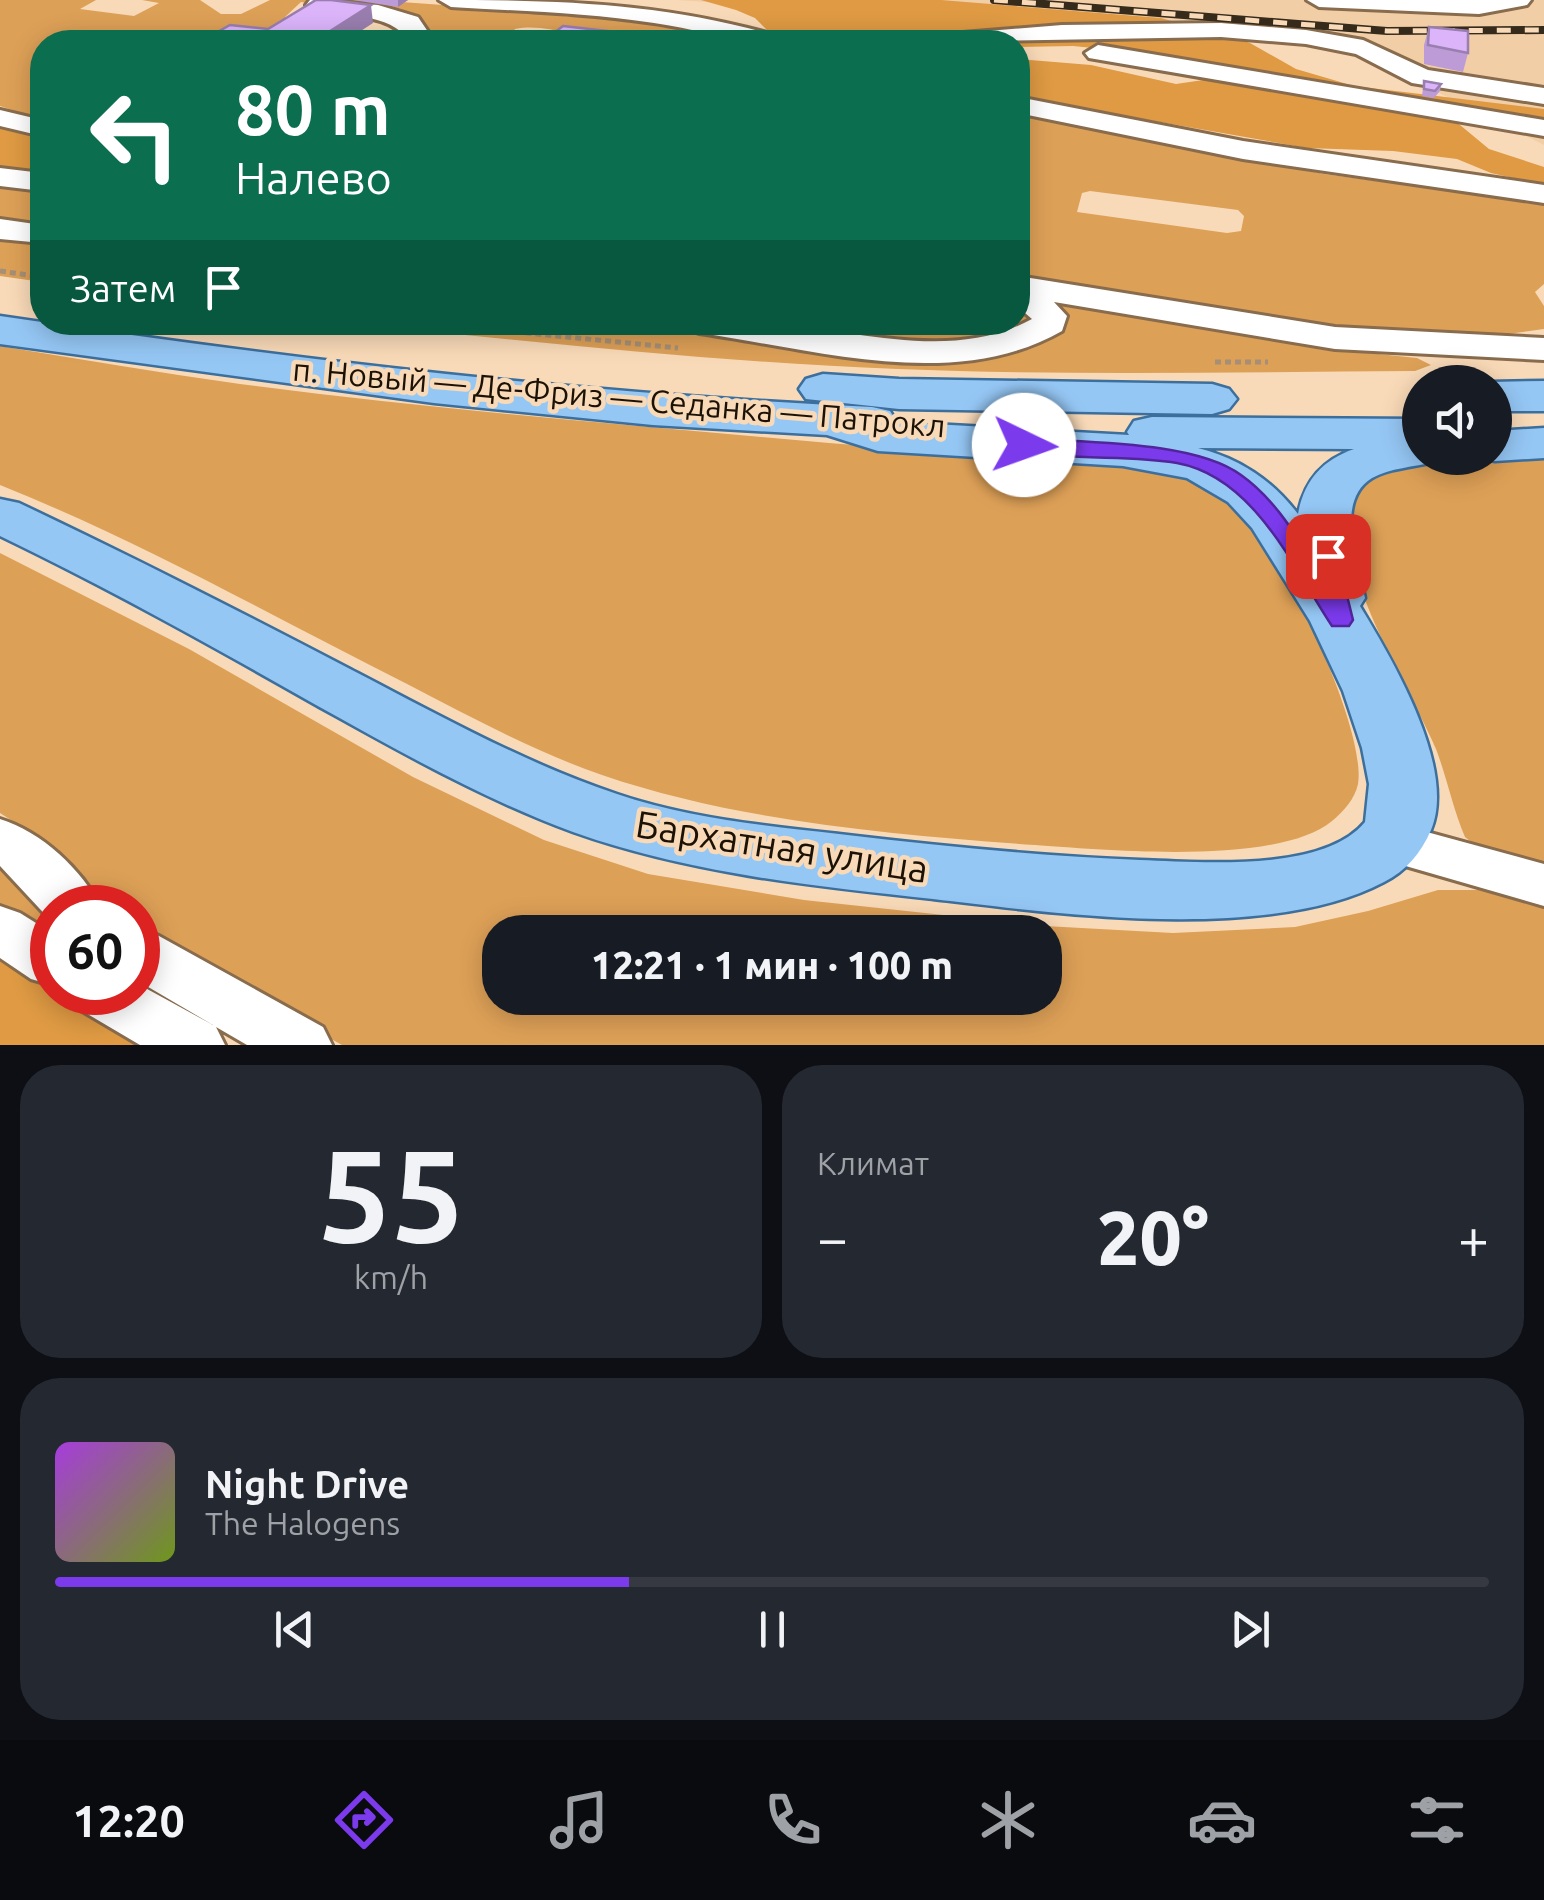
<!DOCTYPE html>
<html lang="ru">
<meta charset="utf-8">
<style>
:root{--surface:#171b24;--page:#242831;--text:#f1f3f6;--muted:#9ea1a6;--line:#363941;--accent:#7c3aed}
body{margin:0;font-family:Ubuntu,sans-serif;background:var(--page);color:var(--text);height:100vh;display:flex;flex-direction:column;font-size:38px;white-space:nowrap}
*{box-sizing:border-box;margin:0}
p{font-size:32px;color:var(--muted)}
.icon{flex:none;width:55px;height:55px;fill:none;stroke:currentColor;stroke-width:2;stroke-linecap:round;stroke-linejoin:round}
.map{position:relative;height:1045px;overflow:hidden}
.drawer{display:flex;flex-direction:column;gap:20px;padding:20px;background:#0d0f14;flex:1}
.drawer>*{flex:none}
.hud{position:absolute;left:30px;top:30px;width:1000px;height:305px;border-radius:40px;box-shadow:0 5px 25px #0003;background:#0b6e4f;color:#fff;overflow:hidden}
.buttons{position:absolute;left:1402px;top:365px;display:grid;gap:20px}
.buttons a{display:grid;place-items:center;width:110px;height:110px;border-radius:50%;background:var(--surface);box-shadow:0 5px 25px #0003;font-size:50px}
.speed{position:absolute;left:30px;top:885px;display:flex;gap:20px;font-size:50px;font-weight:700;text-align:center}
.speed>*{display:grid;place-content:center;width:130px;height:130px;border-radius:50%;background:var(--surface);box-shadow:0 5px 25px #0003;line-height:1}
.speed .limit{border:15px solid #d22;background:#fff;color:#111}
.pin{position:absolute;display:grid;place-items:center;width:85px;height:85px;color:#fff;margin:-42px;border-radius:20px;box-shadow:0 5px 15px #0006}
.me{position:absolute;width:110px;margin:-55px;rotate:93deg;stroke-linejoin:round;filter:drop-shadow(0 0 8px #0008)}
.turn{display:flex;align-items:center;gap:35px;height:210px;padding:0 40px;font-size:45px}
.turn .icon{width:130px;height:130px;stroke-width:2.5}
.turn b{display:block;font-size:70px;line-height:85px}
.then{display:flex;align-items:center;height:95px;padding:0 40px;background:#0003;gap:20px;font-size:38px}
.big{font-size:75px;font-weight:800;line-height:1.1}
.drawer .tile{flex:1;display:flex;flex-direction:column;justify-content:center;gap:15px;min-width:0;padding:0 35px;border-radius:40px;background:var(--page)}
.drawer .dial{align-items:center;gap:0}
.dial b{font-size:130px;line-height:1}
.song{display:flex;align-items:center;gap:30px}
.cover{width:120px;height:120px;border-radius:15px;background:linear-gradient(135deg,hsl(280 70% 55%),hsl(80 70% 35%))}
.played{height:10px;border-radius:5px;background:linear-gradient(90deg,var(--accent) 40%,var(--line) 40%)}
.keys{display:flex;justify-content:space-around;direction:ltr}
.heat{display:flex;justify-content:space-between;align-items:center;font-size:55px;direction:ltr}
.drawer .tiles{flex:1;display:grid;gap:20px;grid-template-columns:1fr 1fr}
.tile:last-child{grid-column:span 2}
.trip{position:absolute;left:482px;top:915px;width:580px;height:100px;border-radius:40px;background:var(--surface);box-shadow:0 5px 25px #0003;font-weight:800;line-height:100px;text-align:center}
.tabs{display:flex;height:160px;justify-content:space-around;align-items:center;background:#090b0e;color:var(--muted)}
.tabs .icon{width:70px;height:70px}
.tabs .selected{color:var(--accent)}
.tabs b{font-size:45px;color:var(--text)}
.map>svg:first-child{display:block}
.built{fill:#f2cea7}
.green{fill:#dda057;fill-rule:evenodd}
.forest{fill:#df9a43}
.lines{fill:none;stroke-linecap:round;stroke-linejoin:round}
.minor-casing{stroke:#886c4d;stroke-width:6}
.major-casing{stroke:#3d6f9d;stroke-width:5}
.path{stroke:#a68f75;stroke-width:5;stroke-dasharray:6 4;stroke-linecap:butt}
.minor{fill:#fff;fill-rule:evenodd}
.major{fill:#95c7f5;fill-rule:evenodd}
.rail-casing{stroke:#362a1b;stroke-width:8}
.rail{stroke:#f9dab8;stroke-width:5;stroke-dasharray:14;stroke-linecap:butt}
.wall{fill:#bc9bd7}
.shaded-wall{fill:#997eaf}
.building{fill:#dbb4fa;stroke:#997eaf;stroke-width:2.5}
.route{fill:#7c3aed;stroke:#51269a;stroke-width:2.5}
.labels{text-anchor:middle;stroke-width:9;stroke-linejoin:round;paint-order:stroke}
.street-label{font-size:32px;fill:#1b1105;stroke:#f9dab8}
.near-street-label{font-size:38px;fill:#1b1105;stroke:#f9dab8}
</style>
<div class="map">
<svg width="1544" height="1045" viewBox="0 0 1544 1045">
<rect width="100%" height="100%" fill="#f9dab8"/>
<!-- built -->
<polygon class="built" points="676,0 1544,0 1544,145 1344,46"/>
<!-- green -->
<g class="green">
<path d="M 0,0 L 96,0 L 80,9 L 134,16 L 159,3 L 142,0 L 200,0 L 221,14 L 241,14 L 270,0 L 373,0 L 557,13 L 699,31 L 747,42 C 702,42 651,49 606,42 C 575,38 548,23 515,29 L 507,42 L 437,42 L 421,22 L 301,2 L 285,17 L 293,25 L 245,42 L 42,42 L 42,120 L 0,106 Z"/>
<path d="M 1018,112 L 1324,174 L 1544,203 L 1544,284 L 1535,292 L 1544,306 L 1544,329 L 1494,336 L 1333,326 L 1018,274 ZM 1090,191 L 1238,210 L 1244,216 L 1241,231 L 1227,233 L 1077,212 L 1082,193 Z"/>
<polygon points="0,184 42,189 42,227 0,222"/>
<polygon points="0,238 42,243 42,282 0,276"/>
<path d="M 1018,296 L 1330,349 L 1417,358 L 1431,365 L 1415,371 C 1243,372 1070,376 898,369 C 714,362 529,341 346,323 L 1018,322 Z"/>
<path d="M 0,346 C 80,359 160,373 240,384 C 435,410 633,425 829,443 C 894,449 960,452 1026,456 C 1087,460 1146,462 1205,482 C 1263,502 1368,724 1358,784 C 1355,799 1343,812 1332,821 C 1278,866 1106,850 1035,845 C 893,835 736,821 602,775 C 535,752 471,717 409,685 C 274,617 140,541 0,485 Z"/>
<path d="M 1544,457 L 1544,866 L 1476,846 L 1465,837 C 1453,809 1447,778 1436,749 C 1416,697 1305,527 1364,482 C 1402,452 1496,458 1544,457 Z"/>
<path d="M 0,553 L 189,649 L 413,777 L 544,840 L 648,874 L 804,900 L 1045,926 L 1173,933 L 1295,927 L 1368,911 L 1438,890 L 1479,890 L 1544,903 L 1544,1045 L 342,1045 L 138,931 L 138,908 L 104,907 L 53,847 L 0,813 ZM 500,932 L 1045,932 L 1045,998 L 500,998 Z"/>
<polygon points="0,861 52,914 52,946 0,913"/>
</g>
<!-- forest -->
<g class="forest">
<polygon points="701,0 941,0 1161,18 1182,24 977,33 909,42 797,42 769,32 755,18 736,10"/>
<polygon points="1228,36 1250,43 1296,69 1354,86 1544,109 1544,123 1240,72 1185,57 1073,46 1018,47 1018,42 984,42"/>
<polygon points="1018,59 1091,65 1176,84 1217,78 1454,120 1489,149 1544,167 1544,185 1491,173 1457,159 1393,151 1307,148 1018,97"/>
<polygon points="0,128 42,136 42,175 0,170"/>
<polygon points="0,948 52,982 52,992 69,993 159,1045 0,1045"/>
</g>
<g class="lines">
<defs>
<g id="minor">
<path d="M 310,0 L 378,5 L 418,17 L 435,42 L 410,42 C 389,10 344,19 310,10 L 306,5 Z"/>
<path d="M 439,0 C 559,0 665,3 781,37 L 785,42 C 741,45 698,29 654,23 C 587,13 519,11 451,7 Z"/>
<polygon points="1307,0 1531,0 1527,5 1479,14 1319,7"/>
<polygon points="1221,23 1306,30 1363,40 1428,70 1544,88 1544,104 1412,83 1356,54 1306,44 1221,37 937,42 950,34 1062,25"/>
<polygon points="1098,45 1544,120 1544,136 1089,58 1085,53"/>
<polygon points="1018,97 1243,141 1544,185 1544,203 1243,159 1018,113"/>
<polygon points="0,110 42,120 42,136 0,126"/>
<polygon points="0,168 42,173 42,191 0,186"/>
<polygon points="0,219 42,225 42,243 0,239"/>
<path d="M 1018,276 L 1335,327 L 1544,338 L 1544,360 L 1335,349 L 1054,302 L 1067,316 L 1062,331 C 954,393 815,349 699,333 L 687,329 L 682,322 C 712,322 744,320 775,323 C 858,331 954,362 1032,319 L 1018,307 Z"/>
<path d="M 0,819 C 42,832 81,869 102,908 L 52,908 L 52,922 L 0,866 Z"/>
<polygon points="1390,822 1544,864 1544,906 1371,856 1363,842 1371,828"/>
<polygon points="0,906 20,913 52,933 52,985 31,979 0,958"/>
<polygon points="138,930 159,936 323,1027 332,1045 247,1045 216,1027 225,1045 140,1045 79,1009 70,992 138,992 138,984 213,1025 138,981"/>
</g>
<g id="major">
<path d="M 0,316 C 290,359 579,394 872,407 L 890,411 L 897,422 L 1129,435 L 1127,432 L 1134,421 L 1152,417 L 1420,419 L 1420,458 L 1437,458 L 1434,462 C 1414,467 1390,468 1372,478 C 1334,501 1358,564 1365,598 L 1360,606 C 1392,659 1457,768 1431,830 C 1421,853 1406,871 1384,882 C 1269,943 1060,914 933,899 C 812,886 688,873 573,832 C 483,799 399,751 316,705 C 212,646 108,588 0,536 L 0,499 L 19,503 C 131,556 241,612 350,669 C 437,714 524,763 617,794 C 688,818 765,826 839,834 C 940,846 1040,856 1140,860 C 1200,862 1323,873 1365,822 L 1369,784 L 1362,748 L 1343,691 L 1310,621 L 1252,528 L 1228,502 L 1187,478 L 1123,466 L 878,451 L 827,435 L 653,425 L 434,403 L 0,344 ZM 1198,448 L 1354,449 C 1322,460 1304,481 1298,514 C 1271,479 1240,459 1198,448 Z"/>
<polygon points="823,374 899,379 1212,384 1229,389 1237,399 1229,409 1212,414 899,409 806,399 799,389 806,379"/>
<polygon points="1544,381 1544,411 1495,411 1495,382 1490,382"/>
<polygon points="1544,428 1544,458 1495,461 1479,458 1495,458 1495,431"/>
</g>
</defs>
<!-- minor casing -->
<use href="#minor" class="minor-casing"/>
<!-- major casing -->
<use href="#major" class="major-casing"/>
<!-- path -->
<g class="path">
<polyline points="0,271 42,277"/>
<polyline points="416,322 678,348"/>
<polyline points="1215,362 1268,362"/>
</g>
<!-- minor -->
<use href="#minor" class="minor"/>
<!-- major -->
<use href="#major" class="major"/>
<defs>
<polyline id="rail" points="994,0 1387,31 1544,30"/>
</defs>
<!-- rail casing -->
<use href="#rail" class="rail-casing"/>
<!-- rail -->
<use href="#rail" class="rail"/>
</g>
<!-- wall -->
<g class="wall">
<polygon points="353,0 408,0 398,7"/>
<polygon points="1429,27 1468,53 1463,72 1424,64 1424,45"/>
<polygon points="1424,81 1441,84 1440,91 1434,98 1422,96"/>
</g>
<!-- shaded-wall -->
<g class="shaded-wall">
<polygon points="398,0 408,0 398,7"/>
<polygon points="371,5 373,23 344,42 321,37"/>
</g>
<!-- building -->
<g class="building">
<polygon points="316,0 331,0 371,5 321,37 368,42 200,42 230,25 268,29"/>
<polygon points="563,26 705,42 542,42"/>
<polygon points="1429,27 1468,31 1468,53 1428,45"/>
<polygon points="1424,81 1441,84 1435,91 1424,89"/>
</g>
<!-- route -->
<path class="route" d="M 1024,438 C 1082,443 1194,440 1241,475 C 1275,499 1296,536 1319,570 L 1316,556 L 1319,551 L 1336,551 L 1353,620 L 1349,626 L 1332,626 C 1293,567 1254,477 1177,463 C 1125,454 1068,462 1016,449 L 1013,445 L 1016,440 Z"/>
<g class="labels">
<!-- street labels -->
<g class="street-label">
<text transform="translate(619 398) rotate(5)" y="11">п. Новый — Де-Фриз — Седанка — Патрокл</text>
</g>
<!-- near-street labels -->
<g class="near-street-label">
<text transform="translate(782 847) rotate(9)" y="13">Бархатная улица</text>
</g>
</g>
</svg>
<div class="buttons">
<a><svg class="icon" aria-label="sound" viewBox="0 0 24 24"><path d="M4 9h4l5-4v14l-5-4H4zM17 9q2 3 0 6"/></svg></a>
</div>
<div class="speed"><div class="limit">60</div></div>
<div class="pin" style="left:1328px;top:556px;background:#d93025"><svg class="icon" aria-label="arrive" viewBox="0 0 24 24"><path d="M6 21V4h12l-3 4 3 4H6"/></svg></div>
<svg class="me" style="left:1024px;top:445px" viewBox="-20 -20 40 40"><circle r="19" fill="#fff"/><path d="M0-13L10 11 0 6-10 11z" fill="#7c3aed"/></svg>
<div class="trip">12:21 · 1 мин · 100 m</div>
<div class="hud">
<div class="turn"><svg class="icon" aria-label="left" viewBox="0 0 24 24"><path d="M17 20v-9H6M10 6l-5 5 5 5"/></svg><div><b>80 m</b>Налево</div></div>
<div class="then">Затем<svg class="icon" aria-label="arrive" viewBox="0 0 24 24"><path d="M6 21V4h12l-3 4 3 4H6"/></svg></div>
</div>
</div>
<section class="drawer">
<div class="tiles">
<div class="tile dial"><b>55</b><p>km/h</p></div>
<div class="tile"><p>Климат</p>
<div class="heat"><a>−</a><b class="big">20°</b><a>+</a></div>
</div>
<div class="tile">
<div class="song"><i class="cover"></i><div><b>Night Drive</b><p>The Halogens</p></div></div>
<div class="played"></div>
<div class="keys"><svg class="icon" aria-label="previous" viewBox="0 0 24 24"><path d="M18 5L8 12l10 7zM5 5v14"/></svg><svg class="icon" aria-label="pause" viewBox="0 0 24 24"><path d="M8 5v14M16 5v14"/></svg><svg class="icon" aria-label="next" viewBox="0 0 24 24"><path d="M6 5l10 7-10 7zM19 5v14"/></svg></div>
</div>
</div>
</section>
<nav class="tabs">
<b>12:20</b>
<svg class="icon selected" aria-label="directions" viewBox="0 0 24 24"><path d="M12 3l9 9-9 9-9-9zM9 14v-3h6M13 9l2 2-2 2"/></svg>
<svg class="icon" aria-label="music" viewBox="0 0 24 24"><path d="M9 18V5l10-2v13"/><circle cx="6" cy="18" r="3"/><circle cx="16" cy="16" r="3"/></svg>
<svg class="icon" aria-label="phone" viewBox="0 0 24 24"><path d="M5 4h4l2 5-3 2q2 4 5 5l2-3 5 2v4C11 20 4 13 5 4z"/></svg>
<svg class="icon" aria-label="climate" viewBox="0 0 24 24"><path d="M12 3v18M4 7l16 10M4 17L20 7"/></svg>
<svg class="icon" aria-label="car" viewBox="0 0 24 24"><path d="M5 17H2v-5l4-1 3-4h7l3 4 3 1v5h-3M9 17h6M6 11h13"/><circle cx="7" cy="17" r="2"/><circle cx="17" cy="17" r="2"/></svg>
<svg class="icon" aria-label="filters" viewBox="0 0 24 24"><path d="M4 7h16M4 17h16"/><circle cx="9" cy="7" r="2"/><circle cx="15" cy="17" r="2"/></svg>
</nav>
